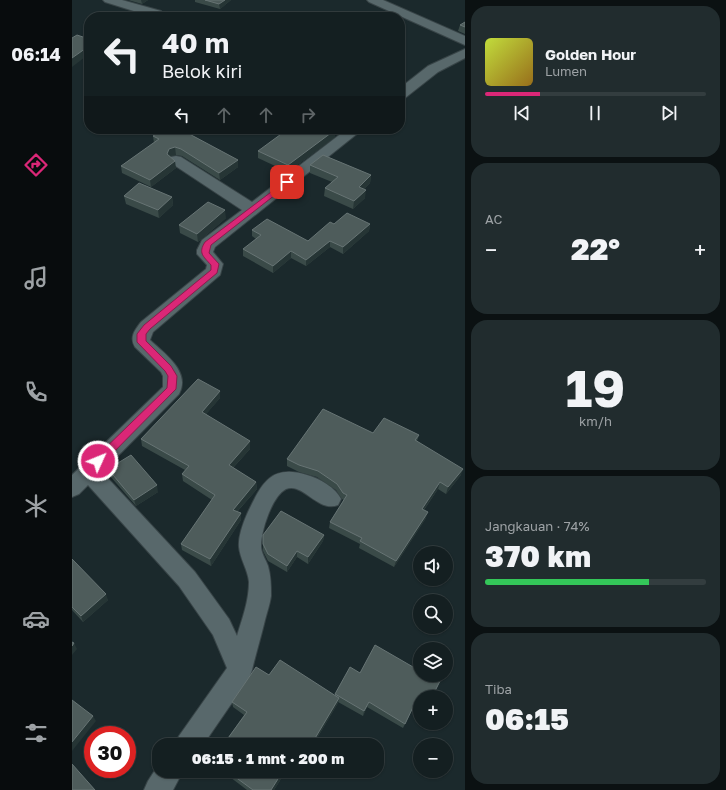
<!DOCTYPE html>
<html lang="id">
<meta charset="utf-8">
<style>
:root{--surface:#141f21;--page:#212c2e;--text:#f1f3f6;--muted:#9da2a5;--line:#333d3f;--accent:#db2777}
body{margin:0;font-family:"Golos Text",sans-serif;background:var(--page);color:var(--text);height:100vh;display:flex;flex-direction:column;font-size:15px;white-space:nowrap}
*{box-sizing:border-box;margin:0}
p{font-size:13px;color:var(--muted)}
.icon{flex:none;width:22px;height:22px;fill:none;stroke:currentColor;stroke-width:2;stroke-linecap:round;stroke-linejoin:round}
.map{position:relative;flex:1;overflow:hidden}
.sheet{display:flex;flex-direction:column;gap:6px;padding:6px;background:#0b1112;width:261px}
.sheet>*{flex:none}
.hud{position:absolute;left:12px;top:12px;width:321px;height:122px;border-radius:16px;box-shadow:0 1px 3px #0004,0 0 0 1px var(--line);background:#141f21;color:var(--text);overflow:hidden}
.buttons{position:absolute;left:341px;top:546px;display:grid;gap:8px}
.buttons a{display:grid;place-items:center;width:40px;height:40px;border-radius:50%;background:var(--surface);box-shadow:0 1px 3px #0004,0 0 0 1px var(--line);font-size:20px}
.speed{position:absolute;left:12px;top:726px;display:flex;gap:8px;font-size:20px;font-weight:700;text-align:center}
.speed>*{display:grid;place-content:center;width:52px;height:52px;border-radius:50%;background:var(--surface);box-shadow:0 1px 3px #0004,0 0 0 1px var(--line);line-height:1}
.speed .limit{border:6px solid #d22;background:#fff;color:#111}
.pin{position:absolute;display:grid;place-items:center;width:34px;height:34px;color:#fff;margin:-17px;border-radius:8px;box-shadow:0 2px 6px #0006}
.me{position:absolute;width:44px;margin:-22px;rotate:46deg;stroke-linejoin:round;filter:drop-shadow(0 0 3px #0008)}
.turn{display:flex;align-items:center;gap:14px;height:84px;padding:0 12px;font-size:18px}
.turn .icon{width:52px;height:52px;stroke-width:2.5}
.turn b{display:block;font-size:28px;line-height:34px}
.lanes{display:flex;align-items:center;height:38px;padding:0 12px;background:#0003;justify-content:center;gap:20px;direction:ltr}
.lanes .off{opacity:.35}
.big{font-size:30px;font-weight:800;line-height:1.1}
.sheet .tile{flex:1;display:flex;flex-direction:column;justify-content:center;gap:6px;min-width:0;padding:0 14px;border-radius:16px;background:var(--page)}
.sheet .dial{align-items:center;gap:0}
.dial b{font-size:52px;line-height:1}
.song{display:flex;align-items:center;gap:12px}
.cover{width:48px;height:48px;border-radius:6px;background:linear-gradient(135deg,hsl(70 70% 55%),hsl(40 70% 35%))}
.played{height:4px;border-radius:2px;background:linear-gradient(90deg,var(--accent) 25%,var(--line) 25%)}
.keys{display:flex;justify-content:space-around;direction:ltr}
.heat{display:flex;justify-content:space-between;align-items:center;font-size:22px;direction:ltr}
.charge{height:6px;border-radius:3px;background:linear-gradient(90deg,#34c759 74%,var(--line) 0)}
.trip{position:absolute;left:80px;top:738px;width:232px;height:40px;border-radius:16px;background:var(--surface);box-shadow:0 1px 3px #0004,0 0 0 1px var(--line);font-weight:800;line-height:40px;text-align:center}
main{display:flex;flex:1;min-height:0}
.menu{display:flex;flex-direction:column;width:72px;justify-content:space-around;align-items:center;background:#080c0d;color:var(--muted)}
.menu .icon{width:28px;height:28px}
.menu .selected{color:var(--accent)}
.menu b{font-size:18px;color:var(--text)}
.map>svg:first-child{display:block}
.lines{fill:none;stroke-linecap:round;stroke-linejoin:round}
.minor-casing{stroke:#384447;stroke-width:2}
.minor{fill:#58686b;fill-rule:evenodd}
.wall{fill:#3a4a48}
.shaded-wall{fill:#263535}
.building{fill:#4e5c5b;stroke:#677474}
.route{fill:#db2777;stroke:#8e194d}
</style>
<main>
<nav class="menu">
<b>06:14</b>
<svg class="icon selected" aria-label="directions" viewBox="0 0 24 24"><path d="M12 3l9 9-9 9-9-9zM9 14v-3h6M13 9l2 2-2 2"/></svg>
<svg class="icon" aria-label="music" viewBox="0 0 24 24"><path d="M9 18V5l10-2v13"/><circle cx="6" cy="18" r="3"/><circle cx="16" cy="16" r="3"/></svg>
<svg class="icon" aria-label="phone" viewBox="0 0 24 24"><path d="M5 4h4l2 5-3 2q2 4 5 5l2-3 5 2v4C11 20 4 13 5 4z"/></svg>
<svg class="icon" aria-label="climate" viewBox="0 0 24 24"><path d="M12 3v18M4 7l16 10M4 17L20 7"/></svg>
<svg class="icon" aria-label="car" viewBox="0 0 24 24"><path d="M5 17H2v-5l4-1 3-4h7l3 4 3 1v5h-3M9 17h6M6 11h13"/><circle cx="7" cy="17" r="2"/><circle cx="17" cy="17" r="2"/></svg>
<svg class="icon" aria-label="filters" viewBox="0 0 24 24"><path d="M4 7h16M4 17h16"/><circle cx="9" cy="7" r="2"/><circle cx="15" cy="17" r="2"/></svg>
</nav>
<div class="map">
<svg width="393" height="790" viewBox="0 0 393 790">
<rect width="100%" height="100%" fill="#1b292c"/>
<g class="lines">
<defs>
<g id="minor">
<polygon points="31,0 50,0 89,11 94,17 81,17 33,2"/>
<polygon points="295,0 311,0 393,36 393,45 297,2"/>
<polygon points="393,49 393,58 366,72 333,98 328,99 328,88 356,66"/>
<path d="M 275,129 L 291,129 L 143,247 L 141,252 L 151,264 L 148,275 L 81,332 L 78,340 C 93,354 119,372 107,394 L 30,472 L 123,572 L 157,619 L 165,636 C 170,619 177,601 177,582 C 176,570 168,559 167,547 C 166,536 172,521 176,512 C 190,483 199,464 235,475 C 247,478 264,488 269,499 L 266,505 C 246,513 231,482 214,489 C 200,496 189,531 189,546 C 189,553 194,560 196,566 C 199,576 199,586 199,596 C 198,604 195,612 193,620 C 189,637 184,653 180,670 L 177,678 L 131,745 L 103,745 L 107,736 L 155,668 L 141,635 L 107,586 L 16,485 L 7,494 L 0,497 L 0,475 L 91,387 L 91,376 L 89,372 L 63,347 C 57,337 63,330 69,322 L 134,269 L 135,265 L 125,254 L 125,250 L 130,240 L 170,210 L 99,163 L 97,160 L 99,157 L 104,156 L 109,157 L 180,202 Z"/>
<polygon points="87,764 87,771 111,771 101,790 72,790 76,781"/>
</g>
</defs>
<!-- minor casing -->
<use href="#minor" class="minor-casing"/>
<!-- minor -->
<use href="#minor" class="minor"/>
</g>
<!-- wall -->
<g class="wall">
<polygon points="56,0 76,0 70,4"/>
<polygon points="123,0 159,0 148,9 123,2"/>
<polygon points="393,22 393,34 386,31 388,25"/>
<polygon points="81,136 166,167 148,180 110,156 104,155 98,156 104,168 79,187 50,173 49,166 82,143"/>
<polygon points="263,137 216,172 186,158 186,151"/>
<polygon points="238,165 299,175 298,183 292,189 293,198 281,209 252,196 253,188 260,182 238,173"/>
<polygon points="52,196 100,197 101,205 87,218 54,204"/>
<polygon points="154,218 126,242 108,233 107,225"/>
<polygon points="262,224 298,224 297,231 271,254 258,247 234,266 219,258 201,273 171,256 171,249 184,239 180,236 180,230 236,241"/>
<polygon points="148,391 148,398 134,414 178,449 161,468 184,482 185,489 165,512 169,520 139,566 110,550 109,544 140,500 111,481 110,474 113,470 70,446 69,439"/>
<polygon points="301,433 347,435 345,441 389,475 374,494 366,489 352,510 354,518 322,567 287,548 288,544 257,528 258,522 272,500 270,499 264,490 245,477 227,472 215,466 215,459"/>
<polygon points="36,469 86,492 64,506 38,476"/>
<polygon points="191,535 252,535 251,541 236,564 225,557 215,572 196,561 191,551"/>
<polygon points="0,559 36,600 11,622 0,610"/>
<polygon points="288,673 348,697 348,714 340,710 331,728 295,707 291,716 266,702 266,703 241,745 151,745 172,715 161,707 160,702 197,675 263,695 263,694"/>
<polygon points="150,771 214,771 202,790 175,790"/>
</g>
<!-- shaded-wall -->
<g class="shaded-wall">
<polygon points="69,0 76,0 70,4"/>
<polygon points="153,0 159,0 148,9 147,4"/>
<polygon points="17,46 17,54 0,67 0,58"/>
<polygon points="263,130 263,137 216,172 216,165"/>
<polygon points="103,147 104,155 98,156 95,154 97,149"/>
<polygon points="166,160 166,167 148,180 147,173"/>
<polygon points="103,161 104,168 79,187 78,180"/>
<polygon points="299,175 298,183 286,195 287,187"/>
<polygon points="294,190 293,198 281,209 282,201"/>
<polygon points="100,197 101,205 87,218 86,210"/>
<polygon points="153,210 154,218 126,242 125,234"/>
<polygon points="298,224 297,231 271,254 271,247"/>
<polygon points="258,241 258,247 234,266 234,260"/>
<polygon points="219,251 219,258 201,273 201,266"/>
<polygon points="148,391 148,398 130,419 130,412"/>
<polygon points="178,441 178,449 157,472 157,465"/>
<polygon points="391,469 389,475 374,494 376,487"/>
<polygon points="184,482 185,489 161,516 161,510"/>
<polygon points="368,482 366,489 348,515 350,509"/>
<polygon points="85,485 86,492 64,506 62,500"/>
<polygon points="356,512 354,518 322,567 324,561"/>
<polygon points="169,513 169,520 139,566 138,559"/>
<polygon points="252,535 251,541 236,564 236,557"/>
<polygon points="225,551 225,557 215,572 215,566"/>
<polygon points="34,594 36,600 11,622 9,616"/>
<polygon points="2,643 5,649 0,655 0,646"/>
<polygon points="267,698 266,703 241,745 239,745"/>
<polygon points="297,702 295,707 291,716 292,711"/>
<polygon points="21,716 24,721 0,751 0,742"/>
<polygon points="211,771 214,771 202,790 199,790"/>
</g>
<!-- building -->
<g class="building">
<polygon points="133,0 153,0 147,4"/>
<polygon points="393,22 393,27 388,25"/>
<polygon points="5,35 17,39 17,46 0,58 0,38"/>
<polygon points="92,129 108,129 166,160 147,173 109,149 103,147 97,149 95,154 103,161 78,180 49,166 87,139 81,136"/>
<polygon points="216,129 262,129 263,130 216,165 186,151"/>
<polygon points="251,155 299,175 287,187 294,190 282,201 253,188 266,177 238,165"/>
<polygon points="67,183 100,197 86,210 52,196"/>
<polygon points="136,202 153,210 125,234 107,225"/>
<polygon points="275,213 298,224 271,247 258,241 234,260 219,251 201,266 171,249 189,235 180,230 195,219 236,241 258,222 262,224"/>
<polygon points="126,379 148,391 130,412 178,441 157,465 184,482 161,510 169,513 138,559 109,544 143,495 110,474 117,466 69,439"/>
<polygon points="251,409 301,433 312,418 347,435 343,440 391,469 376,487 368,482 350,509 356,512 324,561 288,541 290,538 258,522 275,495 271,493 265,484 246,471 227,465 215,459"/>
<polygon points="59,455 85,485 62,500 36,469"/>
<polygon points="209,511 252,535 236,557 225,551 215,566 196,554 191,544 191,535"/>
<polygon points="0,559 34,594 9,616 0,607"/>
<polygon points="0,642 2,643 0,646"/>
<polygon points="303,645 348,671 348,675 371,675 360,697 348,697 348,708 342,705 333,724 297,702 292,711 263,694 278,667 288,673"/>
<polygon points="208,660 267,698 239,745 151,745 175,712 160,702 184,667 197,675"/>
<polygon points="0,700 21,716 0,742"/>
<polygon points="0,764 23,790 0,790"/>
<polygon points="155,771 211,771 199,790 181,790"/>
</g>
<!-- route -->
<path class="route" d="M 215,180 L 218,182 L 217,184 L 139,245 L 137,253 L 147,264 L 145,273 L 78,329 L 74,334 L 74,341 L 99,366 L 105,376 L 104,389 L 30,464 L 23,464 L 22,461 L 23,458 L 95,388 L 96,376 L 93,371 L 65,342 L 65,334 L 72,325 L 139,270 L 139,265 C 131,256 126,253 133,242 Z"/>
</svg>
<div class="buttons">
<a><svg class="icon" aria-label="sound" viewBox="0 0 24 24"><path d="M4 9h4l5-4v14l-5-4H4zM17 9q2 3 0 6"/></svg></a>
<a><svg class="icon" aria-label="search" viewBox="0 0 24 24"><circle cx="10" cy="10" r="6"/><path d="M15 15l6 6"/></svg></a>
<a><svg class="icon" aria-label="layers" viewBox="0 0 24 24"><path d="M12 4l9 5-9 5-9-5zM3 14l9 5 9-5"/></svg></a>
<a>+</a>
<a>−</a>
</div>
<div class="speed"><div class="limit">30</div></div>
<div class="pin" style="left:215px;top:182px;background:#d93025"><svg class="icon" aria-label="arrive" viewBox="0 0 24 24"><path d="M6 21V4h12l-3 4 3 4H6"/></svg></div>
<svg class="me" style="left:26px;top:461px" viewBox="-20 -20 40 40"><circle r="17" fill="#db2777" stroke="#fff" stroke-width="3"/><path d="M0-11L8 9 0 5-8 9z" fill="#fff"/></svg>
<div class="trip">06:15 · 1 mnt · 200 m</div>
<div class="hud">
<div class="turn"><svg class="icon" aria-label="left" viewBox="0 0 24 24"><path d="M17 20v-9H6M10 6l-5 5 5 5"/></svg><div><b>40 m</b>Belok kiri</div></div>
<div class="lanes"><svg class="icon" aria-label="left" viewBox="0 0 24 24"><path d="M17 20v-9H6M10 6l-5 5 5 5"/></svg><svg class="icon off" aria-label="ahead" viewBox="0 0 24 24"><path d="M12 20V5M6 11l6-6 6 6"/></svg><svg class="icon off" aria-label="ahead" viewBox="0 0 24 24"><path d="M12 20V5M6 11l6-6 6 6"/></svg><svg class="icon off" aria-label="right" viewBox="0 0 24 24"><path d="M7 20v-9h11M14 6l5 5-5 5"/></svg></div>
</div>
</div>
<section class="sheet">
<div class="tile">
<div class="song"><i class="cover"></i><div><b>Golden Hour</b><p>Lumen</p></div></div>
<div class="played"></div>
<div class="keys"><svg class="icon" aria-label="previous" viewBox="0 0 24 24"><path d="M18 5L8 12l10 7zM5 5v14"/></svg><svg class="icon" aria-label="pause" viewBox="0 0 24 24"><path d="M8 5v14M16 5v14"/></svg><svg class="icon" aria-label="next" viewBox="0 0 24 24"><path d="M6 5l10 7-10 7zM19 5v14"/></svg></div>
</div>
<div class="tile"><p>AC</p>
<div class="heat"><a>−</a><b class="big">22°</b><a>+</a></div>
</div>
<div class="tile dial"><b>19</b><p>km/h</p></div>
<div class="tile"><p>Jangkauan · 74%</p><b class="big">370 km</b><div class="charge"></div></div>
<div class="tile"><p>Tiba</p><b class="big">06:15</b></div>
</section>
</main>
